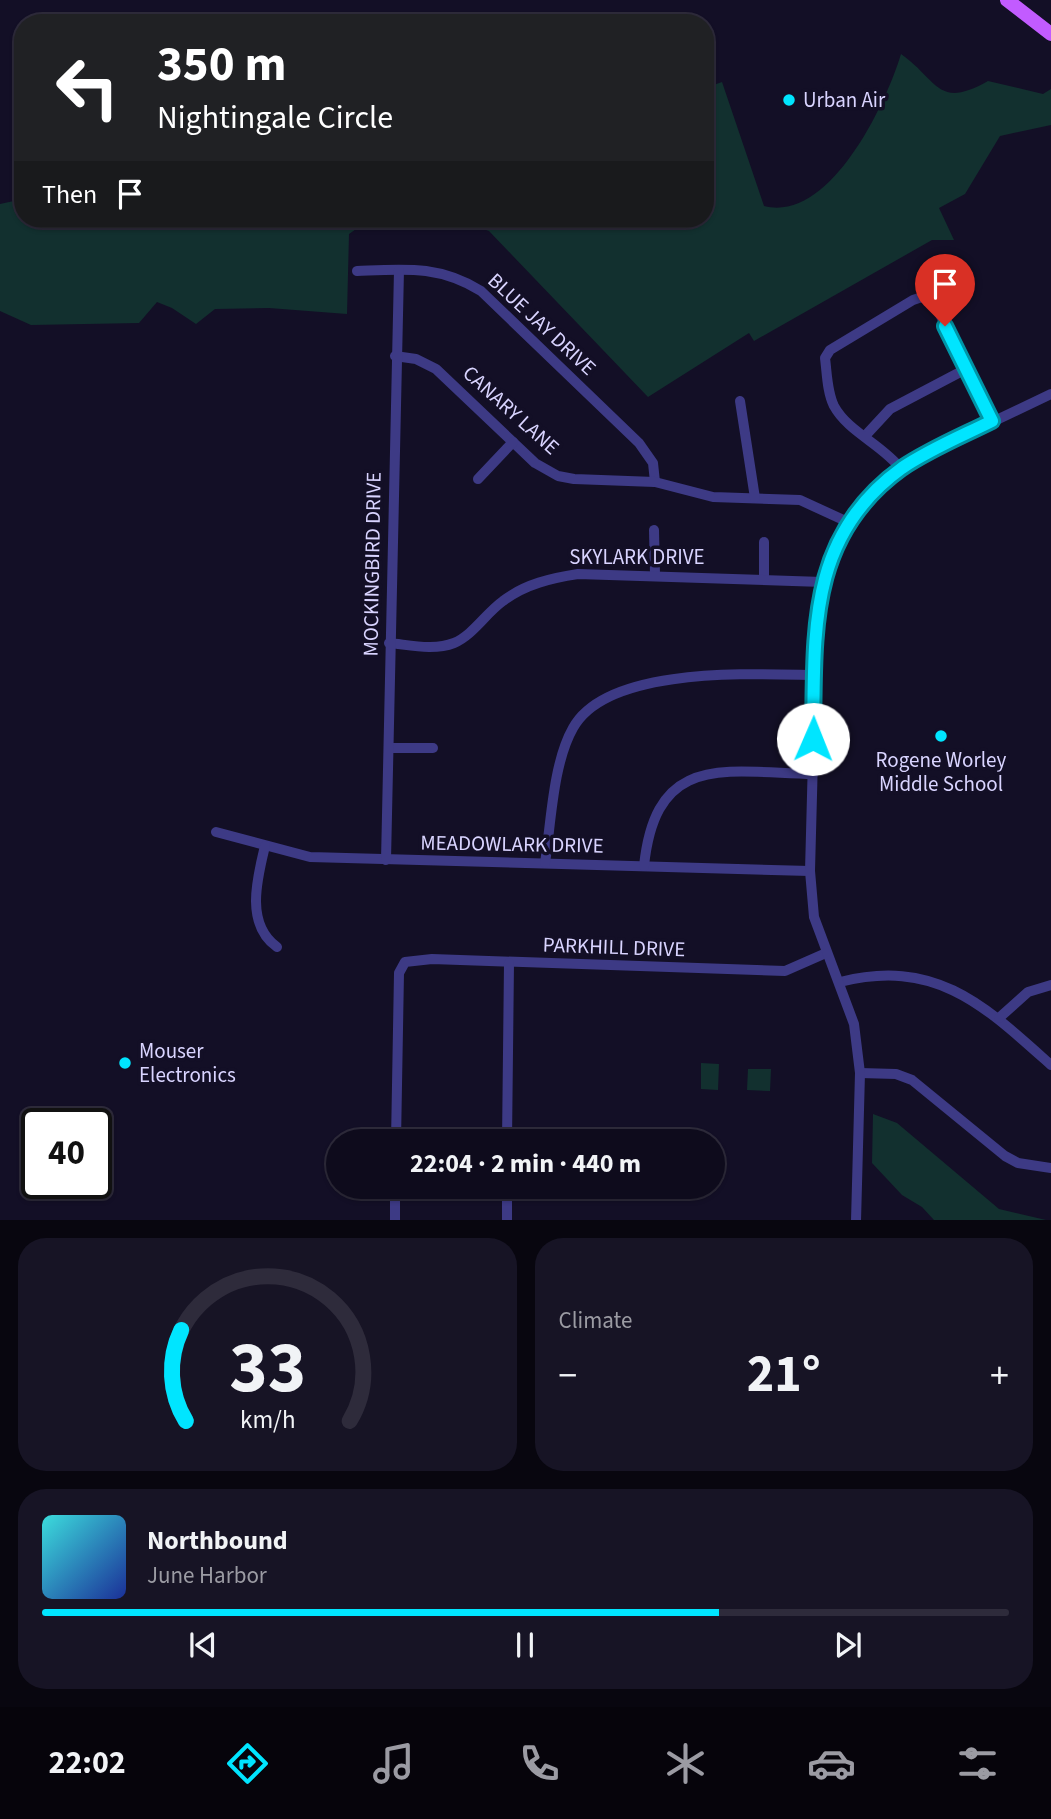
<!DOCTYPE html>
<meta charset="utf-8">
<style>
:root{--surface:#0e0b1c;--page:#171425;--text:#f1f3f6;--muted:#9b9ba3;--line:#2e2b3b;--accent:#00e5ff}
body{margin:0;font-family:"Source Sans 3",sans-serif;background:var(--page);color:var(--text);height:100vh;display:flex;flex-direction:column;font-size:26px;white-space:nowrap}
*{box-sizing:border-box;margin:0}
p{font-size:23px;color:var(--muted)}
.icon{flex:none;width:38px;height:38px;fill:none;stroke:currentColor;stroke-width:2;stroke-linecap:round;stroke-linejoin:round}
.map{position:relative;height:1220px;overflow:hidden}
.side{display:flex;flex-direction:column;gap:18px;padding:18px;background:#08060f;flex:1}
.side>*{flex:none}
.banner{position:absolute;left:14px;top:14px;width:700px;height:214px;border-radius:28px;box-shadow:0 2px 5px #0004,0 0 0 2px var(--line);background:#202124;color:#fff;overflow:hidden}
.speed{position:absolute;left:21px;top:1108px;display:flex;gap:14px;font-size:35px;font-weight:700;text-align:center}
.speed>*{display:grid;place-content:center;width:91px;height:91px;border-radius:50%;background:var(--surface);box-shadow:0 2px 5px #0004,0 0 0 2px var(--line);line-height:1}
.speed .limit{border:4px solid #111;border-radius:10px;background:#fff;color:#111}
.pin{position:absolute;display:grid;place-items:center;width:60px;height:60px;color:#fff;margin:-72px -30px;border-radius:50% 50% 50% 0;rotate:-45deg;box-shadow:0 0 7px #0007}
.pin .icon{rotate:45deg}
.me{position:absolute;width:77px;margin:-38px;rotate:1deg;stroke-linejoin:round;filter:drop-shadow(0 0 5px #0008)}
.turn{display:flex;align-items:center;gap:24px;height:147px;padding:0 28px;font-size:32px}
.turn .icon{width:91px;height:91px;stroke-width:2.5}
.turn b{display:block;font-size:49px;line-height:60px}
.then{display:flex;align-items:center;height:66px;padding:0 28px;background:#0003;gap:14px;font-size:26px}
.big{font-size:52px;font-weight:700;line-height:1.1}
.side .card{flex:1;display:flex;flex-direction:column;justify-content:center;gap:10px;min-width:0;padding:0 24px;border-radius:28px;background:var(--page)}
.side .dial{align-items:center;gap:0}
.dial svg{height:182px;overflow:visible;fill:none;stroke:var(--line);stroke-width:7;stroke-linecap:round;text-anchor:middle}
.dial text{fill:var(--text);stroke:none}
.song{display:flex;align-items:center;gap:21px}
.cover{width:84px;height:84px;border-radius:10px;background:linear-gradient(135deg,hsl(180 70% 55%),hsl(230 70% 35%))}
.played{height:7px;border-radius:4px;background:linear-gradient(90deg,var(--accent) 70%,var(--line) 70%)}
.keys{display:flex;justify-content:space-around;direction:ltr}
.heat{display:flex;justify-content:space-between;align-items:center;font-size:38px;direction:ltr}
.side .tiles{flex:1;display:grid;gap:18px;grid-template-columns:1fr 1fr}
.card:last-child{grid-column:span 2}
.trip{position:absolute;left:326px;top:1129px;width:399px;height:70px;border-radius:35px;background:var(--surface);box-shadow:0 2px 5px #0004,0 0 0 2px var(--line);font-weight:700;line-height:70px;text-align:center}
.tabs{display:flex;height:112px;justify-content:space-around;align-items:center;background:#06040b;color:var(--muted)}
.tabs .icon{width:49px;height:49px}
.tabs .active{color:var(--accent)}
.tabs b{font-size:32px;color:var(--text)}
.map>svg:first-child{display:block}
.green{fill:#12302f}
.lines{fill:none;stroke-linecap:round;stroke-linejoin:round}
.minor{stroke:#3d3a85;stroke-width:10}
.major{stroke:#c25bff;stroke-width:14}
.route-casing{stroke:#0095a6;stroke-width:18}
.route{stroke:#00e5ff;stroke-width:12}
.poi-dot{fill:#00e5ff;stroke:#130f26;stroke-width:2.5}
.labels{text-anchor:middle;stroke-width:7;stroke-linejoin:round;paint-order:stroke}
.poi-label{font-size:21px;fill:#d9d4ff;stroke:#130f26;text-anchor:start}
.street-label{font-size:21px;fill:#d9d4ff;stroke:#130f26}
</style>
<div class="map">
<svg width="1051" height="1221" viewBox="0 0 1051 1221">
<rect width="100%" height="100%" fill="#130f26"/>
<!-- green -->
<g class="green">
<path d="M 901,54 C 938,80 937,110 988,81 L 1043,94 L 1051,89 L 1051,125 L 1000,136 L 965,194 L 939,208 L 954,240 L 932,240 L 754,341 L 749,333 L 648,397 L 489,231 L 458,220 L 359,227 L 349,234 L 347,314 L 269,308 L 215,309 L 196,324 L 172,308 L 157,302 L 139,323 L 31,325 L 0,311 L 0,204 L 23,199 L 23,219 L 705,219 L 705,88 L 722,82 L 764,206 C 830,223 886,104 901,54 Z"/>
<polygon points="701,1063 719,1064 718,1090 701,1089"/>
<polygon points="748,1069 771,1069 770,1091 747,1090"/>
<polygon points="873,1114 897,1123 999,1209 1046,1220 934,1220 922,1207 902,1195 872,1163"/>
</g>
<g class="lines">
<!-- minor -->
<g class="minor">
<path d="M 357,271 C 405,269 439,265 481,291 L 639,443 L 653,463 L 655,482"/>
<polyline points="395,356 416,359 436,369 535,463 558,476 574,479 655,482 713,497 800,500 850,523"/>
<polyline points="740,401 755,498"/>
<polyline points="865,436 890,409 966,369"/>
<path d="M 901,469 C 883,445 848,432 834,406 C 827,392 827,373 825,358 L 830,350 L 913,300 L 922,297 L 935,304 L 992,421"/>
<polyline points="478,479 513,442"/>
<polyline points="654,530 655,575"/>
<polyline points="764,542 764,578"/>
<path d="M 389,643 C 410,645 434,651 454,643 C 473,635 486,613 503,601 C 525,584 552,578 578,574 L 823,582"/>
<polyline points="389,748 433,748"/>
<polyline points="216,832 310,857 810,871"/>
<path d="M 265,846 C 257,879 245,924 277,947"/>
<polyline points="386,860 399,270"/>
<path d="M 545,863 C 551,823 553,763 573,728 C 607,666 752,674 814,675"/>
<path d="M 644,866 C 656,752 724,772 813,774"/>
<path d="M 840,982 C 936,958 984,1005 1051,1065"/>
<polyline points="999,1018 1028,992 1051,985"/>
<polyline points="860,1073 896,1074 912,1080 1005,1156 1018,1163 1051,1168"/>
<polyline points="396,1141 399,973 405,962 432,959 785,971 826,953"/>
<polyline points="507,1141 509,963"/>
<polyline points="395,1221 395,1186"/>
<polyline points="507,1221 507,1186"/>
<polyline points="856,1221 860,1073 854,1024 814,917 810,871 817,607 839,541 861,507 880,486 923,455 1051,394"/>
</g>
<!-- major -->
<polyline class="major" points="1007,0 1051,34"/>
</g>
<g class="lines">
<defs>
<path id="route" d="M 813,739 C 815,635 806,537 902,468 C 930,449 962,436 992,421 L 945,326"/>
</defs>
<!-- route casing -->
<use href="#route" class="route-casing"/>
<!-- route -->
<use href="#route" class="route"/>
</g>
<!-- markers -->
<g class="poi-dot">
<circle cx="789" cy="100" r="7"/>
<circle cx="941" cy="736" r="7"/>
<circle cx="125" cy="1063" r="7"/>
</g>
<g class="labels">
<!-- poi labels -->
<g class="poi-label">
<text x="803" y="107">Urban Air</text>
<text x="941" y="767" text-anchor="middle">Rogene Worley<tspan x="941" dy="24">Middle School</tspan></text>
<text x="139" y="1058">Mouser<tspan x="139" dy="24">Electronics</tspan></text>
</g>
<!-- street labels -->
<g class="street-label">
<text transform="translate(542 324) rotate(43)" y="7">BLUE JAY DRIVE</text>
<text transform="translate(511 410) rotate(42)" y="7">CANARY LANE</text>
<text x="637" y="564">SKYLARK DRIVE</text>
<text transform="translate(372 564) rotate(-89)" y="7">MOCKINGBIRD DRIVE</text>
<text transform="translate(512 844) rotate(1)" y="7">MEADOWLARK DRIVE</text>
<text transform="translate(614 947) rotate(2)" y="7">PARKHILL DRIVE</text>
</g>
</g>
</svg>
<div class="speed"><div class="limit">40</div></div>
<div class="pin" style="left:945px;top:326px;background:#d93025"><svg class="icon" aria-label="arrive" viewBox="0 0 24 24"><path d="M6 21V4h12l-3 4 3 4H6"/></svg></div>
<svg class="me" style="left:813px;top:739px" viewBox="-20 -20 40 40"><circle r="19" fill="#fff"/><path d="M0-13L10 11 0 6-10 11z" fill="#00e5ff"/></svg>
<div class="trip">22:04 · 2 min · 440 m</div>
<div class="banner">
<div class="turn"><svg class="icon" aria-label="left" viewBox="0 0 24 24"><path d="M17 20v-9H6M10 6l-5 5 5 5"/></svg><div><b>350 m</b>Nightingale Circle</div></div>
<div class="then">Then<svg class="icon" aria-label="arrive" viewBox="0 0 24 24"><path d="M6 21V4h12l-3 4 3 4H6"/></svg></div>
</div>
</div>
<section class="side">
<div class="tiles">
<div class="card dial"><svg viewBox="0 0 100 80">
<path d="M14 69A42 42 0 1 1 86 69"/>
<path d="M14 69A42 42 0 0 1 12 29" stroke="#00e5ff"/>
<text x="50" y="56" font-size="32" font-weight="700">33</text>
<text x="50" y="72" font-size="11">km/h</text>
</svg></div>
<div class="card"><p>Climate</p>
<div class="heat"><a>−</a><b class="big">21°</b><a>+</a></div>
</div>
<div class="card">
<div class="song"><i class="cover"></i><div><b>Northbound</b><p>June Harbor</p></div></div>
<div class="played"></div>
<div class="keys"><svg class="icon" aria-label="previous" viewBox="0 0 24 24"><path d="M18 5L8 12l10 7zM5 5v14"/></svg><svg class="icon" aria-label="pause" viewBox="0 0 24 24"><path d="M8 5v14M16 5v14"/></svg><svg class="icon" aria-label="next" viewBox="0 0 24 24"><path d="M6 5l10 7-10 7zM19 5v14"/></svg></div>
</div>
</div>
</section>
<nav class="tabs">
<b>22:02</b>
<svg class="icon active" aria-label="directions" viewBox="0 0 24 24"><path d="M12 3l9 9-9 9-9-9zM9 14v-3h6M13 9l2 2-2 2"/></svg>
<svg class="icon" aria-label="music" viewBox="0 0 24 24"><path d="M9 18V5l10-2v13"/><circle cx="6" cy="18" r="3"/><circle cx="16" cy="16" r="3"/></svg>
<svg class="icon" aria-label="phone" viewBox="0 0 24 24"><path d="M5 4h4l2 5-3 2q2 4 5 5l2-3 5 2v4C11 20 4 13 5 4z"/></svg>
<svg class="icon" aria-label="climate" viewBox="0 0 24 24"><path d="M12 3v18M4 7l16 10M4 17L20 7"/></svg>
<svg class="icon" aria-label="car" viewBox="0 0 24 24"><path d="M5 17H2v-5l4-1 3-4h7l3 4 3 1v5h-3M9 17h6M6 11h13"/><circle cx="7" cy="17" r="2"/><circle cx="17" cy="17" r="2"/></svg>
<svg class="icon" aria-label="filters" viewBox="0 0 24 24"><path d="M4 7h16M4 17h16"/><circle cx="9" cy="7" r="2"/><circle cx="15" cy="17" r="2"/></svg>
</nav>
